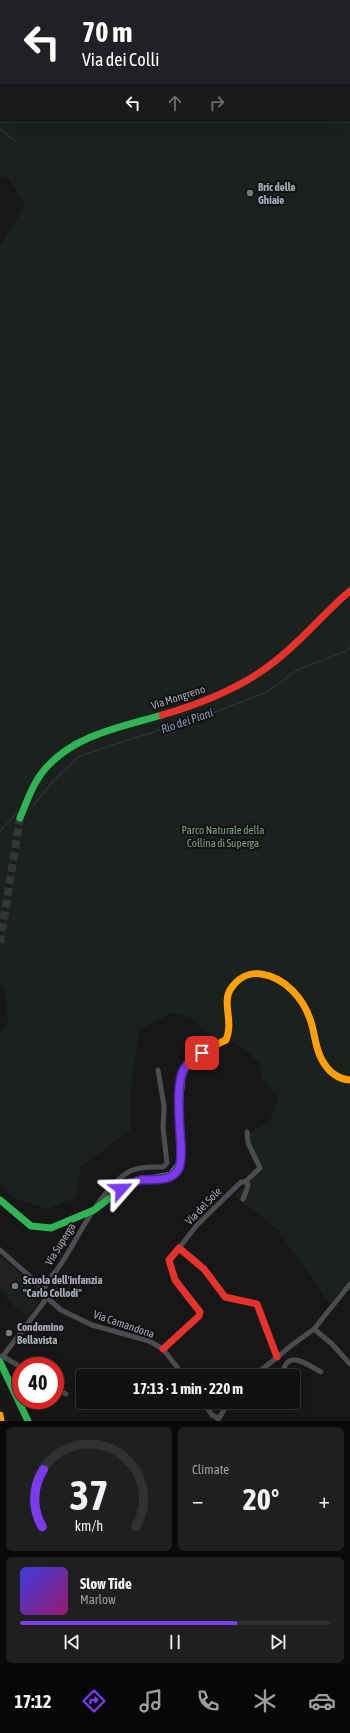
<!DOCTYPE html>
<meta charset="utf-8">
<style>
:root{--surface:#111;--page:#1e1f1f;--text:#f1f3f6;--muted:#9c9d9f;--line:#303131;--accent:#7c3aed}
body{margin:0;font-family:"Asap Condensed",sans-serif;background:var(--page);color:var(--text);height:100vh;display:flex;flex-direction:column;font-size:15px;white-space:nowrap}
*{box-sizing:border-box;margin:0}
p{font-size:13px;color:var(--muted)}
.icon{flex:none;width:22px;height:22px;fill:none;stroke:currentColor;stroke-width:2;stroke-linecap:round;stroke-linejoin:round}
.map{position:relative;height:1421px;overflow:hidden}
.drawer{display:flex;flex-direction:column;gap:6px;padding:6px;background:#090909;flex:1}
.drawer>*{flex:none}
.banner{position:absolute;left:0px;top:0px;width:350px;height:122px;box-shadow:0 4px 16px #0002,0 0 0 1px var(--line);background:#202124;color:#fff;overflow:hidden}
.speed{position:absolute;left:12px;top:1357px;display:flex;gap:8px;font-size:20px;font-weight:700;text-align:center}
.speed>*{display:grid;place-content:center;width:52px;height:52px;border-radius:50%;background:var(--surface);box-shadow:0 4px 16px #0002,0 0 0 1px var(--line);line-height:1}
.speed .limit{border:6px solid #d22;background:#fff;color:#111}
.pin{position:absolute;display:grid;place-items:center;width:34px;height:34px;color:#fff;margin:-17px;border-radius:8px;box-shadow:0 2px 6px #0006}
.me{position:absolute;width:44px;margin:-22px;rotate:65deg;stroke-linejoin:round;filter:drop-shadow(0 0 3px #0008)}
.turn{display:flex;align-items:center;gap:14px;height:84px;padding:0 16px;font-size:18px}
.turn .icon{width:52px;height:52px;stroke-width:2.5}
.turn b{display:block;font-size:28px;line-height:34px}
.lanes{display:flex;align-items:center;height:38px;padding:0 16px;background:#0003;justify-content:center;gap:20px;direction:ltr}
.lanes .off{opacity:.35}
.big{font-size:30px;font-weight:700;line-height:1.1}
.drawer .widget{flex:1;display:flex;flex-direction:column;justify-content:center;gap:6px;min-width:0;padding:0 14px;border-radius:6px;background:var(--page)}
.drawer .dial{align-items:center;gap:0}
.dial svg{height:104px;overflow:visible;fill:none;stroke:var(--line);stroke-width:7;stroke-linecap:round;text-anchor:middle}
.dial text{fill:var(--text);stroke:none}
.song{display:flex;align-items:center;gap:12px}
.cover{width:48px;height:48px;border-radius:6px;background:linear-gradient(135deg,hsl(240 70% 55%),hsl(320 70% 35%))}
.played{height:4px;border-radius:2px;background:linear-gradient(90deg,var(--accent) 70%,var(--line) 70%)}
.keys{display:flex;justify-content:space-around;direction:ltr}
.heat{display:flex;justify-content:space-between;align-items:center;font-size:22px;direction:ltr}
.drawer .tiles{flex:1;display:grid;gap:6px;grid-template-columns:1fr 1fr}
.widget:last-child{grid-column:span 2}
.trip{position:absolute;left:76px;top:1369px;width:224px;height:40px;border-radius:4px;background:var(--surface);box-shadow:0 4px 16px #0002,0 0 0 1px var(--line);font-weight:700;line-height:40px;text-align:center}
.tabs{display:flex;height:64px;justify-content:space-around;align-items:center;background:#070707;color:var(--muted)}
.tabs .icon{width:28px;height:28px}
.tabs .selected{color:var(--accent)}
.tabs b{font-size:18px;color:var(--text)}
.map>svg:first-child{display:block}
.built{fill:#212124}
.green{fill:#1b211c;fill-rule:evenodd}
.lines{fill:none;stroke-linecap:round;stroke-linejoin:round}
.stream{stroke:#2a3239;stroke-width:1.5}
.primary-tunnel{stroke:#343537;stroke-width:8;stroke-dasharray:8 4;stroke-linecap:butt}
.street{stroke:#4b4c50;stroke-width:5}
.fast{stroke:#30b455;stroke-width:7}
.slow{stroke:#ff9f0a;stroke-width:7}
.jam{stroke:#e5322d;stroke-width:7}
.route-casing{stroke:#51269a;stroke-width:10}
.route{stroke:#7c3aed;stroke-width:7}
.poi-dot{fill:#757880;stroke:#111113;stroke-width:1.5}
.labels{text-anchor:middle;stroke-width:4;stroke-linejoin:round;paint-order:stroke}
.poi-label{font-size:11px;font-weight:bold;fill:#a8adb8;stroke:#111113;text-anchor:start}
.street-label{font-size:11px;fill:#a8adb8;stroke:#111113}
.park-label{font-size:11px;fill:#7fa381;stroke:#111113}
.water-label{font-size:12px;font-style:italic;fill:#7f9bb3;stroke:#111113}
</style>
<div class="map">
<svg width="350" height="1421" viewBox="0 0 350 1421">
<rect width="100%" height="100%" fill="#171717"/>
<!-- built -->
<polygon class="built" points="0,1256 22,1275 20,1278 40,1295 41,1299 27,1317 6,1298 7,1296 0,1290"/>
<!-- green -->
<g class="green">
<path d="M 0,0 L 350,0 L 350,1279 L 330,1304 L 277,1229 L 234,1196 L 263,1169 L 252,1151 L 248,1134 L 270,1120 L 278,1097 L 262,1078 L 259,1062 L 227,1036 L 220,1047 L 191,1018 L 172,1013 L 139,1030 L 132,1080 L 130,1130 L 81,1167 L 75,1198 L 47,1209 L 14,1198 L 0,1183 L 0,1036 L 8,1020 L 5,991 L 0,984 L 0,245 L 25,206 L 8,177 L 0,179 ZM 1,1 L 349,1 L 349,121 L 1,121 Z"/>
<polygon points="24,1281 40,1295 41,1297 27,1317 6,1298 7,1296 0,1290 1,1285 11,1294"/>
</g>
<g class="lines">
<!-- stream -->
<g class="stream">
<polyline points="0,129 15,141"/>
<polyline points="33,806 54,780 78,757 106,747 205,716 267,692 297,670 346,651 350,646"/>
<polyline points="0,831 17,813"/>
</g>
<!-- primary-tunnel -->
<polyline class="primary-tunnel" points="0,943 20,818"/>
<!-- street -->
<g class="street">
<polyline points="245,1182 260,1168 248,1143 247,1132"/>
<polyline points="179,1248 197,1225 241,1182 245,1182 248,1184 247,1189 243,1199"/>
<polyline points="0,1250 44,1289 45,1296 61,1310 92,1325 149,1341 163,1349 184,1376"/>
<path d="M 44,1289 C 49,1278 57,1271 63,1261 C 80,1234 102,1187 130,1171 C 140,1166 153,1167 163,1167 L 167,1163 L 163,1128 L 164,1106 L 158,1070"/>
<polyline points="314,1329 332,1344 350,1364"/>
<polyline points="2,1356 21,1367"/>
<polyline points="0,1360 44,1302 45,1296"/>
<polyline points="254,1376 292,1345 314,1329 350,1284"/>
<path d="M 280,1376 C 282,1372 284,1368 286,1364 C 294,1353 313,1368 321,1372"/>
<polyline points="55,1388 66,1394"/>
<polyline points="203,1402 212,1415 218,1418"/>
<polyline points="218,1420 229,1402"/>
</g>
<!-- fast -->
<g class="fast">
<path d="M 20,818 C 27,801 33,783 45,769 C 74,735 121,727 162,715"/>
<polyline points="0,1200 31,1226 51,1228 94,1210 130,1183 171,1175 181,1162 179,1107 182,1078 186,1066 193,1058 211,1047"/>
<polyline points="0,1362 28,1421"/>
</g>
<!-- slow -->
<g class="slow">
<path d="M 211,1047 L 226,1040 C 234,1022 222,1004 230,990 C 237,979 248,972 261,974 C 285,977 304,999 311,1022 C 315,1034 315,1048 322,1060 C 328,1071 337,1079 350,1080"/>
<polyline points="0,1415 1,1421"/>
</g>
<!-- jam -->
<g class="jam">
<path d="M 162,715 C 203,703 246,686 279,658 C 304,638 325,612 350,591"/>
<polyline points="163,1349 199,1316 200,1312 175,1280 169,1260 179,1248 204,1269 225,1297 257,1304 277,1357"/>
</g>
</g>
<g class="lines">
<defs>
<path id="route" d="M 121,1189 C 128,1185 133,1182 141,1180 C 153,1179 170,1182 178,1170 C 182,1163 181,1153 181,1146 C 180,1127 175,1084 184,1069 C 189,1061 195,1057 202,1053"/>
</defs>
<!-- route casing -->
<use href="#route" class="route-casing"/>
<!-- route -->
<use href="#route" class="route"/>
</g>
<!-- markers -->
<g class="poi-dot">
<circle cx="250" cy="193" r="4"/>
<circle cx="15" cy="1286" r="4"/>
<circle cx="9" cy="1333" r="4"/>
</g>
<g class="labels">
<!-- poi labels -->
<g class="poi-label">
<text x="258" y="191">Bric delle<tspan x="258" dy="13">Ghiaie</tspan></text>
<text x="23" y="1284">Scuola dell'infanzia<tspan x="23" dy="13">"Carlo Collodi"</tspan></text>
<text x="17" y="1331">Condomino<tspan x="17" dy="13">Bellavista</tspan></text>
</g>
<!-- street labels -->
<g class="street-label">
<text transform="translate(178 697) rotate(-18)" y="4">Via Mongreno</text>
<text transform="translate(203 1206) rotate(-46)" y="4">Via del Sole</text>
<text transform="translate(60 1244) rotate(-58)" y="4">Via Superga</text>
<text transform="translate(124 1324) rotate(19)" y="4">Via Camandona</text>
</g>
<!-- park labels -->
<g class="park-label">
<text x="223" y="834">Parco Naturale della<tspan x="223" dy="13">Collina di Superga</tspan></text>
</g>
<!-- water labels -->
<g class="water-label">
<text transform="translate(187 721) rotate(-19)" y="4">Rio dei Piani</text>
</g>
</g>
</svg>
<div class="speed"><div class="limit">40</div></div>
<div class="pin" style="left:202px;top:1053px;background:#d93025"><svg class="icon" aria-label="arrive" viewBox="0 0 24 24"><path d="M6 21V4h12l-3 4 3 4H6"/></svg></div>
<svg class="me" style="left:121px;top:1189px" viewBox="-20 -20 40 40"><path d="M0-17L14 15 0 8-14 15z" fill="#7c3aed" stroke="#fff" stroke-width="4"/></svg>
<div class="trip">17:13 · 1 min · 220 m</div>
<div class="banner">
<div class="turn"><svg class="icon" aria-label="left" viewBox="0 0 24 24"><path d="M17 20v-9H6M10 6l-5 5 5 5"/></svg><div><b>70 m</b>Via dei Colli</div></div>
<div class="lanes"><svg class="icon" aria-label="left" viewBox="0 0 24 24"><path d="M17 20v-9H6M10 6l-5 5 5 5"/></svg><svg class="icon off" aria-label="ahead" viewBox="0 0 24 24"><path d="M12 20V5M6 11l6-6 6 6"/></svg><svg class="icon off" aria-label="right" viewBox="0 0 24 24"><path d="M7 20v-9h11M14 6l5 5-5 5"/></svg></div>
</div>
</div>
<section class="drawer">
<div class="tiles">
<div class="widget dial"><svg viewBox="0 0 100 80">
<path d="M14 69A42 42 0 1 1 86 69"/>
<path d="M14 69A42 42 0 0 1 15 25" stroke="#7c3aed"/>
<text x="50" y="56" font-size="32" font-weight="700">37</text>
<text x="50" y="72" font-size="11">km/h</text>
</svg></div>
<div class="widget"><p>Climate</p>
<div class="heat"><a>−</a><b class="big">20°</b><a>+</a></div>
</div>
<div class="widget">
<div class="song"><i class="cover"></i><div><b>Slow Tide</b><p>Marlow</p></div></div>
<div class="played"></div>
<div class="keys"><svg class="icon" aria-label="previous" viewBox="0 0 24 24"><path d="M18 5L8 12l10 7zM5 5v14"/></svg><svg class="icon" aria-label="pause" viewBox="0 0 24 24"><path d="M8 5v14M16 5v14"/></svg><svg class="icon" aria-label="next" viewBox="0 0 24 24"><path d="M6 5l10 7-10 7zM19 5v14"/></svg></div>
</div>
</div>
</section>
<nav class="tabs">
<b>17:12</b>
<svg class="icon selected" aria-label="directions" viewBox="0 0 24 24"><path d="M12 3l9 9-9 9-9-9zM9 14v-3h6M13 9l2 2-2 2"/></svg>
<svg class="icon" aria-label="music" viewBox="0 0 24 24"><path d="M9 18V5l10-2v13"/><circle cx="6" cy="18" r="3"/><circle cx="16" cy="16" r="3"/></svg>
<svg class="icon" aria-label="phone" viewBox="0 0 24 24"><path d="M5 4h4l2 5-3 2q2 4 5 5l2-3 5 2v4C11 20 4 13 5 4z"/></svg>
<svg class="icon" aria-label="climate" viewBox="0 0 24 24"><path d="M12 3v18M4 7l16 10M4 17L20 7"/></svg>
<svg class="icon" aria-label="car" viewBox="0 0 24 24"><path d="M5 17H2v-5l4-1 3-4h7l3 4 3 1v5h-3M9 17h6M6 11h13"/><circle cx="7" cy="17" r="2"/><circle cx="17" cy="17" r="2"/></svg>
</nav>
